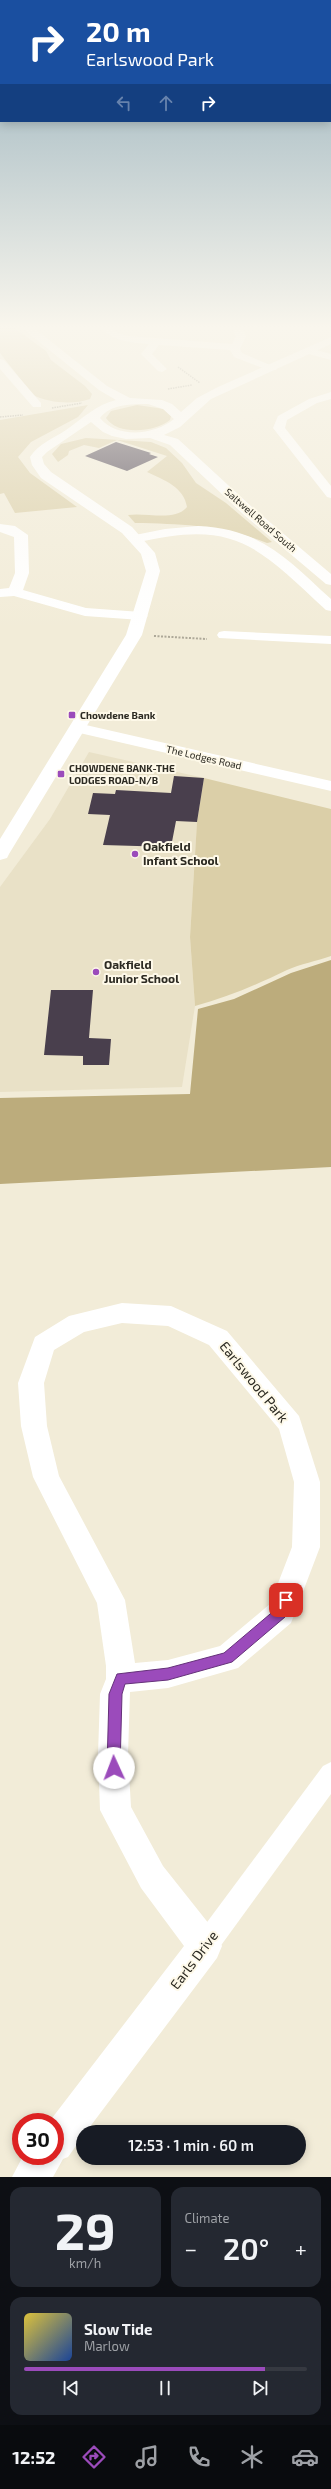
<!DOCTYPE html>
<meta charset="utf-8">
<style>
:root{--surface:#171b24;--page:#242831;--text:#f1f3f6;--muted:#9ea1a6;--line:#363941;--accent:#9b4bbb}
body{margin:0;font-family:"Exo 2",sans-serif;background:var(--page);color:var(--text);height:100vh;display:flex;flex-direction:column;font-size:15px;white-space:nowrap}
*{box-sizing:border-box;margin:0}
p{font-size:13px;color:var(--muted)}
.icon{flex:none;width:22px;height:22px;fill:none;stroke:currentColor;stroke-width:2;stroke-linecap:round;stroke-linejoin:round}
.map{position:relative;height:2177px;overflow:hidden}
.details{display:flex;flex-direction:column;gap:10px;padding:10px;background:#0d0f14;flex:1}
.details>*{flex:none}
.top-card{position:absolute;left:0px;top:0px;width:331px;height:122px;box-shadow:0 2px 10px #0003;background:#1a4fa0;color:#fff;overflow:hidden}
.speed{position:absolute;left:12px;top:2113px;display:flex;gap:8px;font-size:20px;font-weight:700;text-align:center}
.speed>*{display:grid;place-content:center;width:52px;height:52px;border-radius:50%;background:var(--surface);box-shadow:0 2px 10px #0003;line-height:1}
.speed .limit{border:6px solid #d22;background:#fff;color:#111}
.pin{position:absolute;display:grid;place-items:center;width:34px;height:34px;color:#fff;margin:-17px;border-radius:8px;box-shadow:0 2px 6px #0006}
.me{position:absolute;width:44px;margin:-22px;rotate:358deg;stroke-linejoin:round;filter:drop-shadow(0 0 3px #0008)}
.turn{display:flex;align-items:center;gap:14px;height:84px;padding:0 20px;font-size:18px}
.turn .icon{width:52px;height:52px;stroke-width:2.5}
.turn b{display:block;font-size:28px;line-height:34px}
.lanes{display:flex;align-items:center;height:38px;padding:0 20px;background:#0003;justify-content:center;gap:20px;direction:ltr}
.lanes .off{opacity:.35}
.big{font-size:30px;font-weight:600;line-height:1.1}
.details .widget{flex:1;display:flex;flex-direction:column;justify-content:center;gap:6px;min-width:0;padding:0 14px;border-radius:12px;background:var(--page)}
.details .dial{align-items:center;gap:0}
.dial b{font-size:52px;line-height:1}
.song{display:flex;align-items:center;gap:12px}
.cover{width:48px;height:48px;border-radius:6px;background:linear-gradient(135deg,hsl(50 70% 55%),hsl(220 70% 35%))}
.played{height:4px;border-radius:2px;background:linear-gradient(90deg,var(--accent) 85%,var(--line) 85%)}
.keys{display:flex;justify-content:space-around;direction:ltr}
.heat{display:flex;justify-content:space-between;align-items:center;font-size:22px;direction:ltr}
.details .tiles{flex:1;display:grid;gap:10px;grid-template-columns:1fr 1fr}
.widget:last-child{grid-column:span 2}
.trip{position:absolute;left:76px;top:2125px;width:230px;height:40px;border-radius:20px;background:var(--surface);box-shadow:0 2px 10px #0003;font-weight:600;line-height:40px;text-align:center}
.menu{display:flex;height:64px;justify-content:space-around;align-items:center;background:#090b0e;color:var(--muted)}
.menu .icon{width:28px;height:28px}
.menu .current{color:var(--accent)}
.menu b{font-size:18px;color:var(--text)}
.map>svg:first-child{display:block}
.built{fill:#e9e1c7}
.green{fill:#dbcfa8}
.forest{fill:#bcac7c}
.building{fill:#493f4d}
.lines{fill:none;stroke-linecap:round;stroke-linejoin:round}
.path-far1{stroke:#ada898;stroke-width:1.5;stroke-dasharray:1.5 1;stroke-linecap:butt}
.path{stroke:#ada898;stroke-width:2;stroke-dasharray:2 1.5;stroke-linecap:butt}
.pedestrian{fill:#fff;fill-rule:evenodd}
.minor{fill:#fff;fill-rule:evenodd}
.tertiary{fill:#fff;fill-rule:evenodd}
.route{fill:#9b4bbb;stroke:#65317a}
.poi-dot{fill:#9b4bbb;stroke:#fef9e9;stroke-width:1.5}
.labels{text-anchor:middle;stroke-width:4;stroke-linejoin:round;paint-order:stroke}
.far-street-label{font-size:10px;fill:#2c2a22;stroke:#fef9e9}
.far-poi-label{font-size:10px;font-weight:bold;fill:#2c2a22;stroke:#fef9e9;text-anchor:start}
.poi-label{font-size:12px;font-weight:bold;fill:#2c2a22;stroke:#fef9e9;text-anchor:start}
.near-street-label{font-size:14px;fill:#2c2a22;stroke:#fef9e9}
</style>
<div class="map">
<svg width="331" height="2177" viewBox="0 0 331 2177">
<rect width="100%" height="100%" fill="#f2ecd8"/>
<!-- built -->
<polygon class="built" points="89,752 204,778 197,822 190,937 195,1006 182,1087 0,1092 0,887 50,819"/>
<!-- green -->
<g class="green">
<path d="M 0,324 L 9,324 L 46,351 L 51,360 L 85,386 L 92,394 L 90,399 C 73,405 49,403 33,395 L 0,353 Z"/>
<polygon points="88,405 78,417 31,442 18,457 30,473 77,507 15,513 4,493 0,494 0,420"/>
<path d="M 137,405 L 164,409 L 171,416 L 170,420 C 155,432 118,436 106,418 L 111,411 Z"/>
<path d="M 86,438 L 151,442 L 166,448 L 182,463 L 196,483 L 226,503 L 272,542 L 267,543 C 221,525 183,524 135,523 L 128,515 C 146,512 175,522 187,507 C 184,487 164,480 147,472 L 167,456 L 117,440 L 99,448 L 84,445 L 69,451 L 68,455 L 58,462 L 52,454 L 61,444 Z"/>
<path d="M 204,778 L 331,809 L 331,956 C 317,961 300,964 287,970 C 256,985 228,997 195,1006 L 190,937 L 197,822 Z"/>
</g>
<!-- forest -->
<polygon class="forest" points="331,960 331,1167 0,1184 0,1098 190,1094 198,1009 234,999 291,973"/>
<!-- building -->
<g class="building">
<polygon points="116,442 151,453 149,454 158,457 127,471 85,456"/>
<polygon points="174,776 204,778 197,822 176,821 171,847 103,845 110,815 88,814 93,793 115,794 116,790 171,793"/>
<polygon points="51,990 93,990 89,1038 111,1039 109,1065 83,1065 83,1056 44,1055"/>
</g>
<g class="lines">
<!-- path-far1 -->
<g class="path-far1">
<polyline points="183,327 188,326 186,324"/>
<polyline points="178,367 200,383"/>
<polyline points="168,389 192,385"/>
<polyline points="52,408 82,403"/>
<polyline points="0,417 23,415"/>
</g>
<!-- path -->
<polyline class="path" points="154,636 207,639"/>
<!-- pedestrian -->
<polygon class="pedestrian" points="331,1762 331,1794 214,1955 205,1959 196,1955 192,1946 196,1937 323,1766"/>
<!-- minor -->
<g class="minor">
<path d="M 98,324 L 109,324 L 118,333 L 128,336 L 232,344 L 236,336 L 230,324 L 240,324 L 246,336 L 240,349 L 242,353 L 277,368 L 276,370 L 268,370 L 234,357 L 230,350 L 159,345 L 152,354 L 167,369 L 162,372 L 158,371 L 141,354 L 149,344 C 128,342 112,342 98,324 Z"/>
<polygon points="309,348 331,354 331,360 305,353 305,349"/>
<polygon points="0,359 4,360 41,403 41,407 33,407 0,369"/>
<polygon points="331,392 331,399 317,403 287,420 285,428 331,486 331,498 327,497 273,428 278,416 309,399"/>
<polygon points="0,524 15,526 28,535 29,573 23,590 86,608 141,612 148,616 141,620 85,616 14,596 0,597 0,589 9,588 15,573 14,537 0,532"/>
<path d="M 198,526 C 262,529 287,559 331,599 L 331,611 L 326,610 C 256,545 235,519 135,543 L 128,539 L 130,536 L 165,529 Z"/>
<polygon points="224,631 331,636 331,644 219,638 217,635 219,632"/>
<polygon points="77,723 331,781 331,791 71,731 69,728"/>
<path d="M 122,1303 L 171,1306 L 227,1331 L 299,1416 L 320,1482 L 320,1547 L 291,1623 L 238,1668 L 168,1688 L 130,1692 L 128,1755 L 131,1807 L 163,1866 L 217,1934 L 222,1946 L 217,1958 L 86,2132 L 83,2132 L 83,2136 L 68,2157 L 63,2159 L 53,2177 L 12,2177 L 23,2156 L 55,2156 L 55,2122 L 49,2122 L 184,1946 L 141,1888 L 100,1810 L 98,1755 L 100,1694 L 106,1679 L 106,1666 L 97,1603 L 33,1477 L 21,1426 L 18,1383 L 35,1337 L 69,1316 ZM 122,1323 L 168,1326 L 209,1345 L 279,1429 L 294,1482 L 292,1547 L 270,1604 L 220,1646 L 168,1660 L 135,1663 L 125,1600 L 59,1476 L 47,1426 L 44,1383 L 54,1350 L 84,1332 Z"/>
</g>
<!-- tertiary -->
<path class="tertiary" d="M 17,324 L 29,324 L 107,386 L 130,398 L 162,400 L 172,404 L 181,412 L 197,398 L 218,387 L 331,337 L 331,344 L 211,399 L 180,427 L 164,435 L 178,439 L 253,508 L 331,574 L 331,585 L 326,584 L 243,514 L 170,445 L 150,438 L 126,439 L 112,436 L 103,432 L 91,422 L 47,452 L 42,457 L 44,464 L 51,472 L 132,527 L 155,553 L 160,571 L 142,635 L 9,854 L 7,858 L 0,860 L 0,839 L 126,635 L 146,571 L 141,554 L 122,533 L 41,478 L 32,465 L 30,457 C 39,443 53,439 66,430 C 83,418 96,405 116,400 L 99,390 ZM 148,404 L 163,409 L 174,419 C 155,435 117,439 100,418 C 110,404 132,404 148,404 Z"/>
</g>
<!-- sky -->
<linearGradient id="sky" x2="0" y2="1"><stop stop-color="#92adb9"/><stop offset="0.52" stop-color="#f9f6ed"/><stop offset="1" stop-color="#f9f6ed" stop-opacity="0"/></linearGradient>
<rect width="331" height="629" fill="url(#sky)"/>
<!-- route -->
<polygon class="route" points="286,1594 290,1596 292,1600 285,1617 232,1662 168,1680 125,1684 122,1694 120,1768 118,1773 114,1775 109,1773 107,1768 109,1694 117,1674 168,1668 224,1653 276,1609 281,1596"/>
<!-- markers -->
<g class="poi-dot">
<rect x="68" y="711" width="8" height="8" rx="2"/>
<rect x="57" y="770" width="8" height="8" rx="2"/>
<circle cx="135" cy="854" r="4"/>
<circle cx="96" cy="972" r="4"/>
</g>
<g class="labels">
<!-- far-street labels -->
<g class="far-street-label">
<text transform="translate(261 520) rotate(41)" y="4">Saltwell Road South</text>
<text transform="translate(204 757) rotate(13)" y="4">The Lodges Road</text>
</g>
<!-- far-poi labels -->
<g class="far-poi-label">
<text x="80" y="719">Chowdene Bank</text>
<text x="69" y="772">CHOWDENE BANK-THE<tspan x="69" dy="12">LODGES ROAD-N/B</tspan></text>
</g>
<!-- poi labels -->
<g class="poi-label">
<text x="143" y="851">Oakfield<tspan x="143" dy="14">Infant School</tspan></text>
<text x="104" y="969">Oakfield<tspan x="104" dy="14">Junior School</tspan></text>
</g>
<!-- near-street labels -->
<g class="near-street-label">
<text transform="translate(254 1382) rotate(51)" y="5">Earlswood Park</text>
<text transform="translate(194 1960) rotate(-53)" y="5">Earls Drive</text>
</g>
</g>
</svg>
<div class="speed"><div class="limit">30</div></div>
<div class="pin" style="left:286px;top:1600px;background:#d93025"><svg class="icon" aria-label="arrive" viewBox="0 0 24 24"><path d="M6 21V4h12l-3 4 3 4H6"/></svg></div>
<svg class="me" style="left:114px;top:1768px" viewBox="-20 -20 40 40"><circle r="19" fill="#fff"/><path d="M0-13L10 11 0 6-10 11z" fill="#9b4bbb"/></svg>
<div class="trip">12:53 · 1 min · 60 m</div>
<div class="top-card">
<div class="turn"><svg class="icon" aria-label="right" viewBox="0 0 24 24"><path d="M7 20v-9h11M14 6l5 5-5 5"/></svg><div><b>20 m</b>Earlswood Park</div></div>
<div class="lanes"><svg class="icon off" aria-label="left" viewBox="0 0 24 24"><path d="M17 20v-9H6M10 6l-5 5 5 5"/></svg><svg class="icon off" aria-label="ahead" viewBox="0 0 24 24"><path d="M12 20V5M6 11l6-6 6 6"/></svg><svg class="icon" aria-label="right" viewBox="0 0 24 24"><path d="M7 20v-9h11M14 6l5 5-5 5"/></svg></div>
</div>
</div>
<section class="details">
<div class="tiles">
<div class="widget dial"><b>29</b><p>km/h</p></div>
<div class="widget"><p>Climate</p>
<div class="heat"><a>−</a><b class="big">20°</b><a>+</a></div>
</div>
<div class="widget">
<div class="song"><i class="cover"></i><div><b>Slow Tide</b><p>Marlow</p></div></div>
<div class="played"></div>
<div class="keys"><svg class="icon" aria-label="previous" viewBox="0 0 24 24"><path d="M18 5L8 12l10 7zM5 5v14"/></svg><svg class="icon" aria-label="pause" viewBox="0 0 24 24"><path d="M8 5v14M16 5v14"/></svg><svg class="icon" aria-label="next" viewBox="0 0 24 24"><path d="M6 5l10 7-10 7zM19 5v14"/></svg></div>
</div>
</div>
</section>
<nav class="menu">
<b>12:52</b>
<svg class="icon current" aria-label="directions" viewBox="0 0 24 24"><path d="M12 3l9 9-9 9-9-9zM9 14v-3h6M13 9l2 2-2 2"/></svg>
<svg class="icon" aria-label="music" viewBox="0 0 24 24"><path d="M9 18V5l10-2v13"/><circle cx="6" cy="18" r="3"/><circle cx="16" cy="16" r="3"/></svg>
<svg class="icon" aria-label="phone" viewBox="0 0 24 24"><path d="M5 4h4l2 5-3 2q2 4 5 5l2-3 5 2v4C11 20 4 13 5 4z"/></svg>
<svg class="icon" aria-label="climate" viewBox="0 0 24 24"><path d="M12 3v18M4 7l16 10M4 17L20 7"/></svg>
<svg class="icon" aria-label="car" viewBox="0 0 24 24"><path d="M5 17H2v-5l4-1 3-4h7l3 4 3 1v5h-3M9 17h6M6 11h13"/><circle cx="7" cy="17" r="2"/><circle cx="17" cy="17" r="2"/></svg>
</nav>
